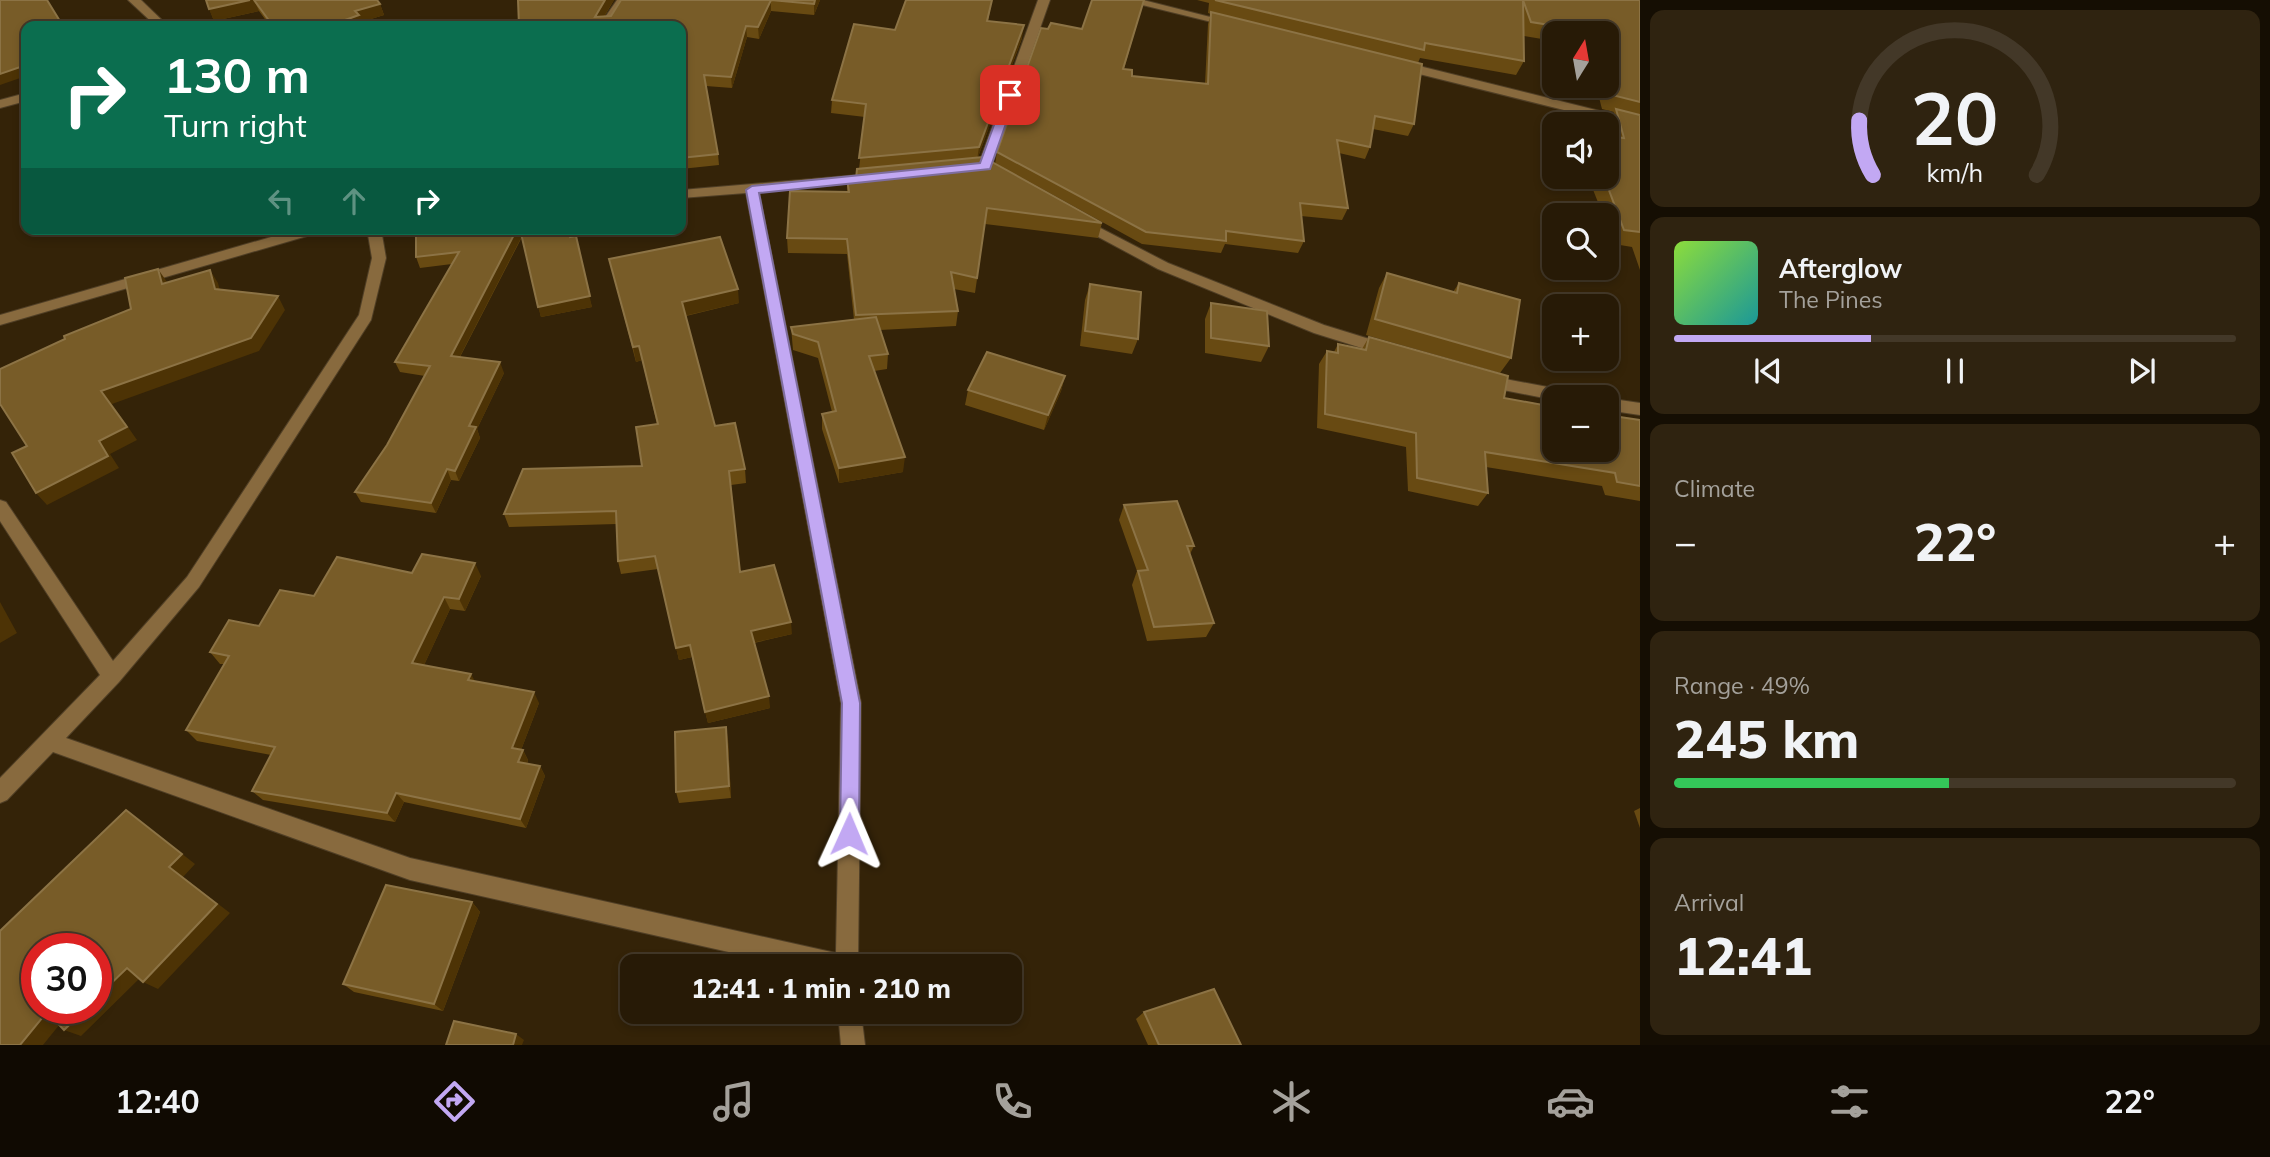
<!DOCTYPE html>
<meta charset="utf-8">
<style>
:root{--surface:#271a06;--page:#2f2310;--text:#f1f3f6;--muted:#a4a19b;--line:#433828;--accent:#c2a8f3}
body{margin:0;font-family:Mulish,sans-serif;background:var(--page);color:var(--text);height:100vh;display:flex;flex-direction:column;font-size:26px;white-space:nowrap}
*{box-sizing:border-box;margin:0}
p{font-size:23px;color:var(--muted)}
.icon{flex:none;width:38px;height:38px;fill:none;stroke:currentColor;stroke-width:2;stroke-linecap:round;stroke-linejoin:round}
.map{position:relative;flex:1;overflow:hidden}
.panel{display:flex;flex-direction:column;gap:10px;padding:10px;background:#150e03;width:630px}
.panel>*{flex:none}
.top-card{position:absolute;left:21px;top:21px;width:665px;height:214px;border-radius:14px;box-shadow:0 4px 10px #0003,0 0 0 2px var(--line);background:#0b6e4f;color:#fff;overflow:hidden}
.needle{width:46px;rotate:11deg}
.fabs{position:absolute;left:1542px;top:21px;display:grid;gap:14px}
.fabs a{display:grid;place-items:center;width:77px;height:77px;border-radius:14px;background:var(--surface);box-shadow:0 4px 10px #0003,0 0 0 2px var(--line);font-size:35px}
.speed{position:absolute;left:21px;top:933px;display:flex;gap:14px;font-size:35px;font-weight:700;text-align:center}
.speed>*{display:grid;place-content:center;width:91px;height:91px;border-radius:50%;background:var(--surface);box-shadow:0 4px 10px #0003,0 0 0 2px var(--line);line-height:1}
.speed .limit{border:10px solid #d22;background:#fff;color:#111}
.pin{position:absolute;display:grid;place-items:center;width:60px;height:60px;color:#fff;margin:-30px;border-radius:14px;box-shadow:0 4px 10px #0006}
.me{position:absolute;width:77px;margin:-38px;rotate:1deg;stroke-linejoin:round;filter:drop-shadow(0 0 5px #0008)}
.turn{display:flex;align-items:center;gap:24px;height:147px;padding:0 28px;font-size:32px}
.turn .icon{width:91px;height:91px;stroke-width:2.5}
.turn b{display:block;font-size:49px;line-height:60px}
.lanes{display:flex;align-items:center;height:66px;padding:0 28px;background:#0003;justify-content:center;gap:35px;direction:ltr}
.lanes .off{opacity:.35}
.big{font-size:52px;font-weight:800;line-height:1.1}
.panel .card{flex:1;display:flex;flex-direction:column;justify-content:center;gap:10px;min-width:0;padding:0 24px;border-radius:14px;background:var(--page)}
.panel .dial{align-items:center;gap:0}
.dial svg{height:182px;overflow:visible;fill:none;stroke:var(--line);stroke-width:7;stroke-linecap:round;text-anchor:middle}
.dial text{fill:var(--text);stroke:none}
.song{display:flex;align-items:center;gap:21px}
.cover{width:84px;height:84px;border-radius:10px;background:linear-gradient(135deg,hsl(90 70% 55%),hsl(180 70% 35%))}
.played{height:7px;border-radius:4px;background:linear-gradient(90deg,var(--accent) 35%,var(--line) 35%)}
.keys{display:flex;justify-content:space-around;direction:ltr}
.heat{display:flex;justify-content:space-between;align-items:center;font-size:38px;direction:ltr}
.charge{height:10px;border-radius:5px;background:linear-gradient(90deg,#34c759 49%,var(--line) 0)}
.trip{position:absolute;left:620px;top:954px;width:402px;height:70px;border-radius:14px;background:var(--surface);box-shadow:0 4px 10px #0003,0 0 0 2px var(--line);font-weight:800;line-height:70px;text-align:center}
.dock{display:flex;height:112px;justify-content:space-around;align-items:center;background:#100a02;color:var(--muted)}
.dock .icon{width:49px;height:49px}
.dock .on{color:var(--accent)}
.dock b{font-size:32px;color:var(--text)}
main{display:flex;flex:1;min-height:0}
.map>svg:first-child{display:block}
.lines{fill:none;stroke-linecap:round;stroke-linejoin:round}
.lane-casing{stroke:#503f26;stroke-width:2}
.street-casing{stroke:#503f26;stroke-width:2}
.lane{fill:#886a3e;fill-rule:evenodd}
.street{fill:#886a3e;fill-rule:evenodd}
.wall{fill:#684a12}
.shaded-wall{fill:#4d3305}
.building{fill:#785c28;stroke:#8c7345;stroke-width:2}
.route{fill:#c2a8f3;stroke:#7e6d9e;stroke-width:2}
</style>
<main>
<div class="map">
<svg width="1640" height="1045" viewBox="0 0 1640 1045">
<rect width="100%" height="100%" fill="#342308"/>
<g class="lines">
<defs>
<g id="lane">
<polygon points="617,0 629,0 611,26 599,26"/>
<polygon points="1038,0 1050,0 992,165 1006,175 999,179 978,166"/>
<polygon points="1081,218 1168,263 1324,325 1392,346 1395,350 1387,356 1314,333 1158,269 1076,225 1074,222"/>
<polygon points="1484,375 1569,391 1577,397 1554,397 1554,400 1478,385 1476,381"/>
<polygon points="1606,398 1640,403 1640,415 1606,410"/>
</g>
<g id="street">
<polygon points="128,0 141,0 168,26 156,26"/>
<polygon points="1122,0 1143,0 1238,24 1232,27"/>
<polygon points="1399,61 1640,121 1640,129 1395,68 1395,62"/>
<polygon points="26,93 26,101 0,108 0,100"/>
<polygon points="870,174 875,175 875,181 759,192 861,703 858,966 791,966 410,880 53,752 7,800 0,803 0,778 100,675 0,521 0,500 6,502 113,661 187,577 359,315 372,258 367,229 381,229 386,258 371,320 199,587 119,682 66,738 410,858 836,953 841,703 746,193 681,198 681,190"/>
<polygon points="299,229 323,229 321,232 0,325 0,315"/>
<polygon points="838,1012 861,1012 865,1045 841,1045"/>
</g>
</defs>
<!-- lane casing -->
<use href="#lane" class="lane-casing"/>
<!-- street casing -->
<use href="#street" class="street-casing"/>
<!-- lane -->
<use href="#lane" class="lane"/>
<!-- street -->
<use href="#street" class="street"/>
</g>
<!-- wall -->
<g class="wall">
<polygon points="206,0 380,4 384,15 361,22 363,26 270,26 259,11 214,21"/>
<polygon points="614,0 604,17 611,16 621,0 820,0 814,15 771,11 759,39 747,37 732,88 706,86 718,154 719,165 681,169 681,26 519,26"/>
<polygon points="992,0 988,21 1022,38 978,157 995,164 997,152 1082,29 1144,0 1124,69 1132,76 1205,84 1208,24 1211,14 1208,13 1209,3 1197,0 1640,0 1640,270 1632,247 1614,244 1606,225 1606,215 1603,215 1588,177 1606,177 1610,136 1606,123 1614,112 1602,109 1596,86 1606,86 1606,33 1554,33 1554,41 1524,36 1524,61 1516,75 1420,58 1418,63 1414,124 1408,136 1373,129 1370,147 1365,159 1339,153 1348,208 1342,220 1301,216 1304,241 1298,253 1225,244 1221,253 1142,244 1017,175 1102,223 1098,238 985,224 975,293 954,289 958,311 956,326 880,330 888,354 887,369 874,371 903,472 839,483 822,429 822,414 832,412 818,358 793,350 791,327 854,320 847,254 788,253 787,238 847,192 847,179 856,179 859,169 865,117 831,113 832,100 895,30"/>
<polygon points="416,229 570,237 592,307 541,317 522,237 460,357 504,373 477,429 480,438 459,481 451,480 436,513 361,502 355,492 387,445 425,376 400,372 395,362 452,264 420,268 416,257"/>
<polygon points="609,259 739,303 686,316 715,426 745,469 746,483 731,485 740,572 792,634 754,643 770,708 708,723 692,657 679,660 658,569 621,574 618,561 617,524 509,527 504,514 642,466 657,424 642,360 636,362"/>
<polygon points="1387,273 1453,292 1459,283 1511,358 1500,373 1366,335 1379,288"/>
<polygon points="1090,284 1138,339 1132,354 1080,346 1085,300"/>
<polygon points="1211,303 1269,346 1261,362 1205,353 1205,319"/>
<polygon points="1369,337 1504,398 1640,420 1640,501 1605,495 1602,486 1486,467 1488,493 1478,506 1408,491 1406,447 1317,428 1319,364 1327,351 1334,352 1338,344 1362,349"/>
<polygon points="1065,376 1061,391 1044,430 965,405 968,390"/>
<polygon points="1124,505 1194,546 1190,554 1214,623 1206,637 1147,641 1132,585 1137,571 1119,520"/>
<polygon points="412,573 481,576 465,611 450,609 424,665 539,703 521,750 523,750 528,760 527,764 540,766 545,776 526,828 404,802 395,822 263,800 252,791 271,755 197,741 186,730 225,664 220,664 210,652 314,596"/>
<polygon points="728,739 731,798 679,803 676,792"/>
<polygon points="1640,808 1640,828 1634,811"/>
<polygon points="472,902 480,912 443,1011 354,992 343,984"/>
<polygon points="1144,1012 1241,1045 1148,1045 1136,1019"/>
</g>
<!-- shaded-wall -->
<g class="shaded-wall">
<polygon points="250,0 254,0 259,11 214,21 209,9"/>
<polygon points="605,0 614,0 598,26 595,17"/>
<polygon points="771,0 771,11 759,39 758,27"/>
<polygon points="815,0 820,0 814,15 814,4"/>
<polygon points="380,4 384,15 361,22 363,26 335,26 334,24 355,11"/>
<polygon points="1024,25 1022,38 977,160 979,147"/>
<polygon points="746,26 747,37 732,88 731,77"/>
<polygon points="26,65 26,76 0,85 0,74"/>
<polygon points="517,229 520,229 522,236 455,366 451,356"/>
<polygon points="576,236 592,307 541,317 538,307"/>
<polygon points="158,269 167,282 162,284"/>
<polygon points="210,270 218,283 223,302 215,289"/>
<polygon points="738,289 739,303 684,316 682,302"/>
<polygon points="278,296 285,310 259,351 112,404 137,440 110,454 119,468 47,505 36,493 99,441 101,391"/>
<polygon points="639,346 642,360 636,362 633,347"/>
<polygon points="500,362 504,373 477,429 480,438 459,481 455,471 469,426"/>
<polygon points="1065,376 1061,391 1044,430 1048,415"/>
<polygon points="905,457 903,472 839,483 839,468"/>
<polygon points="447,469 451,480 436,513 431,503"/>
<polygon points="475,563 481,576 465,611 459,599"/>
<polygon points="444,597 450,609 420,674 412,663"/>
<polygon points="0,602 17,633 0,643"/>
<polygon points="791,622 792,634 752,643 751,631"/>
<polygon points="690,645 692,657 679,660 676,648"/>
<polygon points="471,674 477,685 468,680"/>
<polygon points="534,692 539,703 518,758 512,748"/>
<polygon points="769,696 770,708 708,723 705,712"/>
<polygon points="726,727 728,739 731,798 729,786"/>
<polygon points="523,750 528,760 524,772 518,762"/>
<polygon points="540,766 545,776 526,828 520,819"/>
<polygon points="396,793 404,802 395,822 387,813"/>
<polygon points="126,810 195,864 183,877 230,913 158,989 143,982 169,867"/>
<polygon points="472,902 480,912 443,1011 434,1004"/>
<polygon points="127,968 142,976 81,1036 64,1030 87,1008 96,1008 96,998"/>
<polygon points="47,1012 64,1019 43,1045 20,1045"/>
<polygon points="516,1034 524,1040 522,1045 513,1045"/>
</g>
<!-- building -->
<g class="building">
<polygon points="0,0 47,0 63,26 26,26 26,65 0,74"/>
<polygon points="206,0 250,0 209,9"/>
<polygon points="254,0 377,0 380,4 355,11 359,15 334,24 336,26 273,26"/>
<polygon points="518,0 605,0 595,17 611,16 621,0 815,0 814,4 771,0 758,27 746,26 731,77 704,75 718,154 681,158 681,26 519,26"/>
<polygon points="906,0 992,0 987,21 1024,25 979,147 859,158 866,104 832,100 854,24 895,30"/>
<polygon points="1092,0 1144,0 1123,69 1132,70 1132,76 1208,84 1211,12 1422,64 1414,124 1375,116 1370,147 1337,140 1348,208 1300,203 1304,241 1226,231 1226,241 1146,232 997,152 1041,28 1048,29 1051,23 1082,29"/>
<polygon points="1215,0 1523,0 1524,61 1425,43 1424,50"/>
<polygon points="1523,0 1640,0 1640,102 1612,95 1606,77 1606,33 1594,33 1594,32 1531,22"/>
<polygon points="1616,109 1640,115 1640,232 1624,230 1604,177 1606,177 1606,136 1624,138"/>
<polygon points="983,157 1102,223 987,208 977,278 951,272 958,311 856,315 847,239 787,238 790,191 849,192 847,179 856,179 857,169"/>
<polygon points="416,229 517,229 451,356 500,362 469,426 476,427 455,471 447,469 431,503 355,492 387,445 430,366 395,362 459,252 416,257"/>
<polygon points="520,229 568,229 570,237 576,236 590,296 538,307"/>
<polygon points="720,237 738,289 682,302 715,426 735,423 745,469 729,471 740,572 774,565 791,622 751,631 769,696 705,712 690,645 676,648 655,556 618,561 616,511 504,514 523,469 642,466 636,427 658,424 639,346 633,347 609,259"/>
<polygon points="158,269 162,284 210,270 215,289 278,296 251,338 101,391 127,427 99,441 108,456 36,493 12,453 27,446 0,404 0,369 65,339 64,336 131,309 125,278"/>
<polygon points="1387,273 1457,293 1459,283 1520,300 1511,358 1375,319"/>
<polygon points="1090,284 1141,292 1138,339 1085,331"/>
<polygon points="1211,303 1267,311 1269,346 1211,338"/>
<polygon points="876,317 888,354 869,356 905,457 839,468 822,414 836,411 818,342 793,334 791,327"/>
<polygon points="1369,337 1508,376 1504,398 1554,407 1554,450 1606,450 1606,415 1640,420 1640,486 1617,482 1615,473 1485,452 1488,493 1417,478 1416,433 1325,414 1327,351 1338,353 1338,344 1366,350"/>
<polygon points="987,352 1065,376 1048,415 968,390"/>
<polygon points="1177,501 1194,546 1187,546 1214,623 1154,627 1138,571 1148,570 1124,505"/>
<polygon points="422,554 475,563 459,599 444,597 412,663 471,674 468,680 534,692 512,748 523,750 518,762 540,766 520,819 396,793 387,813 252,791 275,747 186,730 229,656 210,652 229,620 259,626 280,590 314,596 337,557 412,573"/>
<polygon points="726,727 729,786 676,792 675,732"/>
<polygon points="126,810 182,854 169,867 217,904 143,982 127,968 96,998 96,948 37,948 37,1008 87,1008 64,1030 47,1012 20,1045 0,1045 0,931"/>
<polygon points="386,885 472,902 434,1004 343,984"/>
<polygon points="1214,989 1241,1045 1159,1045 1144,1012"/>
<polygon points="454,1021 516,1034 513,1045 446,1045"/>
</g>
<!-- route -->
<polygon class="route" points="1010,91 1016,95 990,169 759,193 860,703 859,834 856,841 849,844 843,841 840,834 842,703 746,190 752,186 980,163 1005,95"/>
</svg>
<div class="fabs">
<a><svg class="needle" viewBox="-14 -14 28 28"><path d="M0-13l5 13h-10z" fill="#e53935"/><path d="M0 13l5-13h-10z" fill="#a4a19b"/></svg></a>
<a><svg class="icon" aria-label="sound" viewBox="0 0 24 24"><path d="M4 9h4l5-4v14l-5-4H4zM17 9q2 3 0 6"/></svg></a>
<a><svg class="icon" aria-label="search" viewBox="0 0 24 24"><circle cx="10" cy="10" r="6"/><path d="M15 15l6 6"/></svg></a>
<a>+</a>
<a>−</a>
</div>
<div class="speed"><div class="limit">30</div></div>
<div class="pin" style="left:1010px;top:95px;background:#d93025"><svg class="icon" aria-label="arrive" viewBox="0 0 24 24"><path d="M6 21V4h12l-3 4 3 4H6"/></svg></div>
<svg class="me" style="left:849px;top:834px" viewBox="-20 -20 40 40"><path d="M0-17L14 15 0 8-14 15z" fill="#c2a8f3" stroke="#fff" stroke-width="4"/></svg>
<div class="trip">12:41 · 1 min · 210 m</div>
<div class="top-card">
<div class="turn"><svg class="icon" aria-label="right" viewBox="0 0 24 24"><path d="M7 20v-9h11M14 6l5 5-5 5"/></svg><div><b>130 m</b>Turn right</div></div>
<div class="lanes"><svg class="icon off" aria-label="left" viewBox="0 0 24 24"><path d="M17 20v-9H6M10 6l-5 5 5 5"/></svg><svg class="icon off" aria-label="ahead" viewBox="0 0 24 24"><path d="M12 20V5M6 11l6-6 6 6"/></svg><svg class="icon" aria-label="right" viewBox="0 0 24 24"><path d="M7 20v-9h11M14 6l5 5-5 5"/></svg></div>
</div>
</div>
<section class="panel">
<div class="card dial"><svg viewBox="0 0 100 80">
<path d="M14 69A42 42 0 1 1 86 69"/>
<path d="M14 69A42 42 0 0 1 8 45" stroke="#c2a8f3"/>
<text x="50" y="56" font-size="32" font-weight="700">20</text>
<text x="50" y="72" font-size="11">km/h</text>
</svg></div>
<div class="card">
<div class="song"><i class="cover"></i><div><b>Afterglow</b><p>The Pines</p></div></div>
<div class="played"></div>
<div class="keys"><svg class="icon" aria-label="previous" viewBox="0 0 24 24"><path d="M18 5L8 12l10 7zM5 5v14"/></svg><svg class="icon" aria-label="pause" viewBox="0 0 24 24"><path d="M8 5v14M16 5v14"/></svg><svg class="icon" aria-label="next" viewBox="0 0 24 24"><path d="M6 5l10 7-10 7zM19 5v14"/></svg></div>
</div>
<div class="card"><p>Climate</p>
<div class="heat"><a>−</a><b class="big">22°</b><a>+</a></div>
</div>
<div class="card"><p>Range · 49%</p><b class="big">245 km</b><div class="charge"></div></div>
<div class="card"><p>Arrival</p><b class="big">12:41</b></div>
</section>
</main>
<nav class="dock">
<b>12:40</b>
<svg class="icon on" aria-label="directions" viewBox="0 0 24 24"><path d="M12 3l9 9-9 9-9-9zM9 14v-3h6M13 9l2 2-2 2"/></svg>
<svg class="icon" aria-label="music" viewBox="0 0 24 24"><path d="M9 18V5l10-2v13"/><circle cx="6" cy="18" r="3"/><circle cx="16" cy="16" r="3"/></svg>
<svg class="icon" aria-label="phone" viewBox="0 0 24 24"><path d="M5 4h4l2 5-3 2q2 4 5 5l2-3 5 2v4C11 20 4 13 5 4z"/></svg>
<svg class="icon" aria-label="climate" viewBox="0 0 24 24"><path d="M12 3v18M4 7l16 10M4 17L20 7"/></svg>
<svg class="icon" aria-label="car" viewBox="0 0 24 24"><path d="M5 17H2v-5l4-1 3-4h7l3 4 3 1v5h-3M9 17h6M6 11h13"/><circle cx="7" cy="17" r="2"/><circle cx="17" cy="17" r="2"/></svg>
<svg class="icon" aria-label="filters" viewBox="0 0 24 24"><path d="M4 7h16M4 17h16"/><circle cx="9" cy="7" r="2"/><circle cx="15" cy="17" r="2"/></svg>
<b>22°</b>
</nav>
